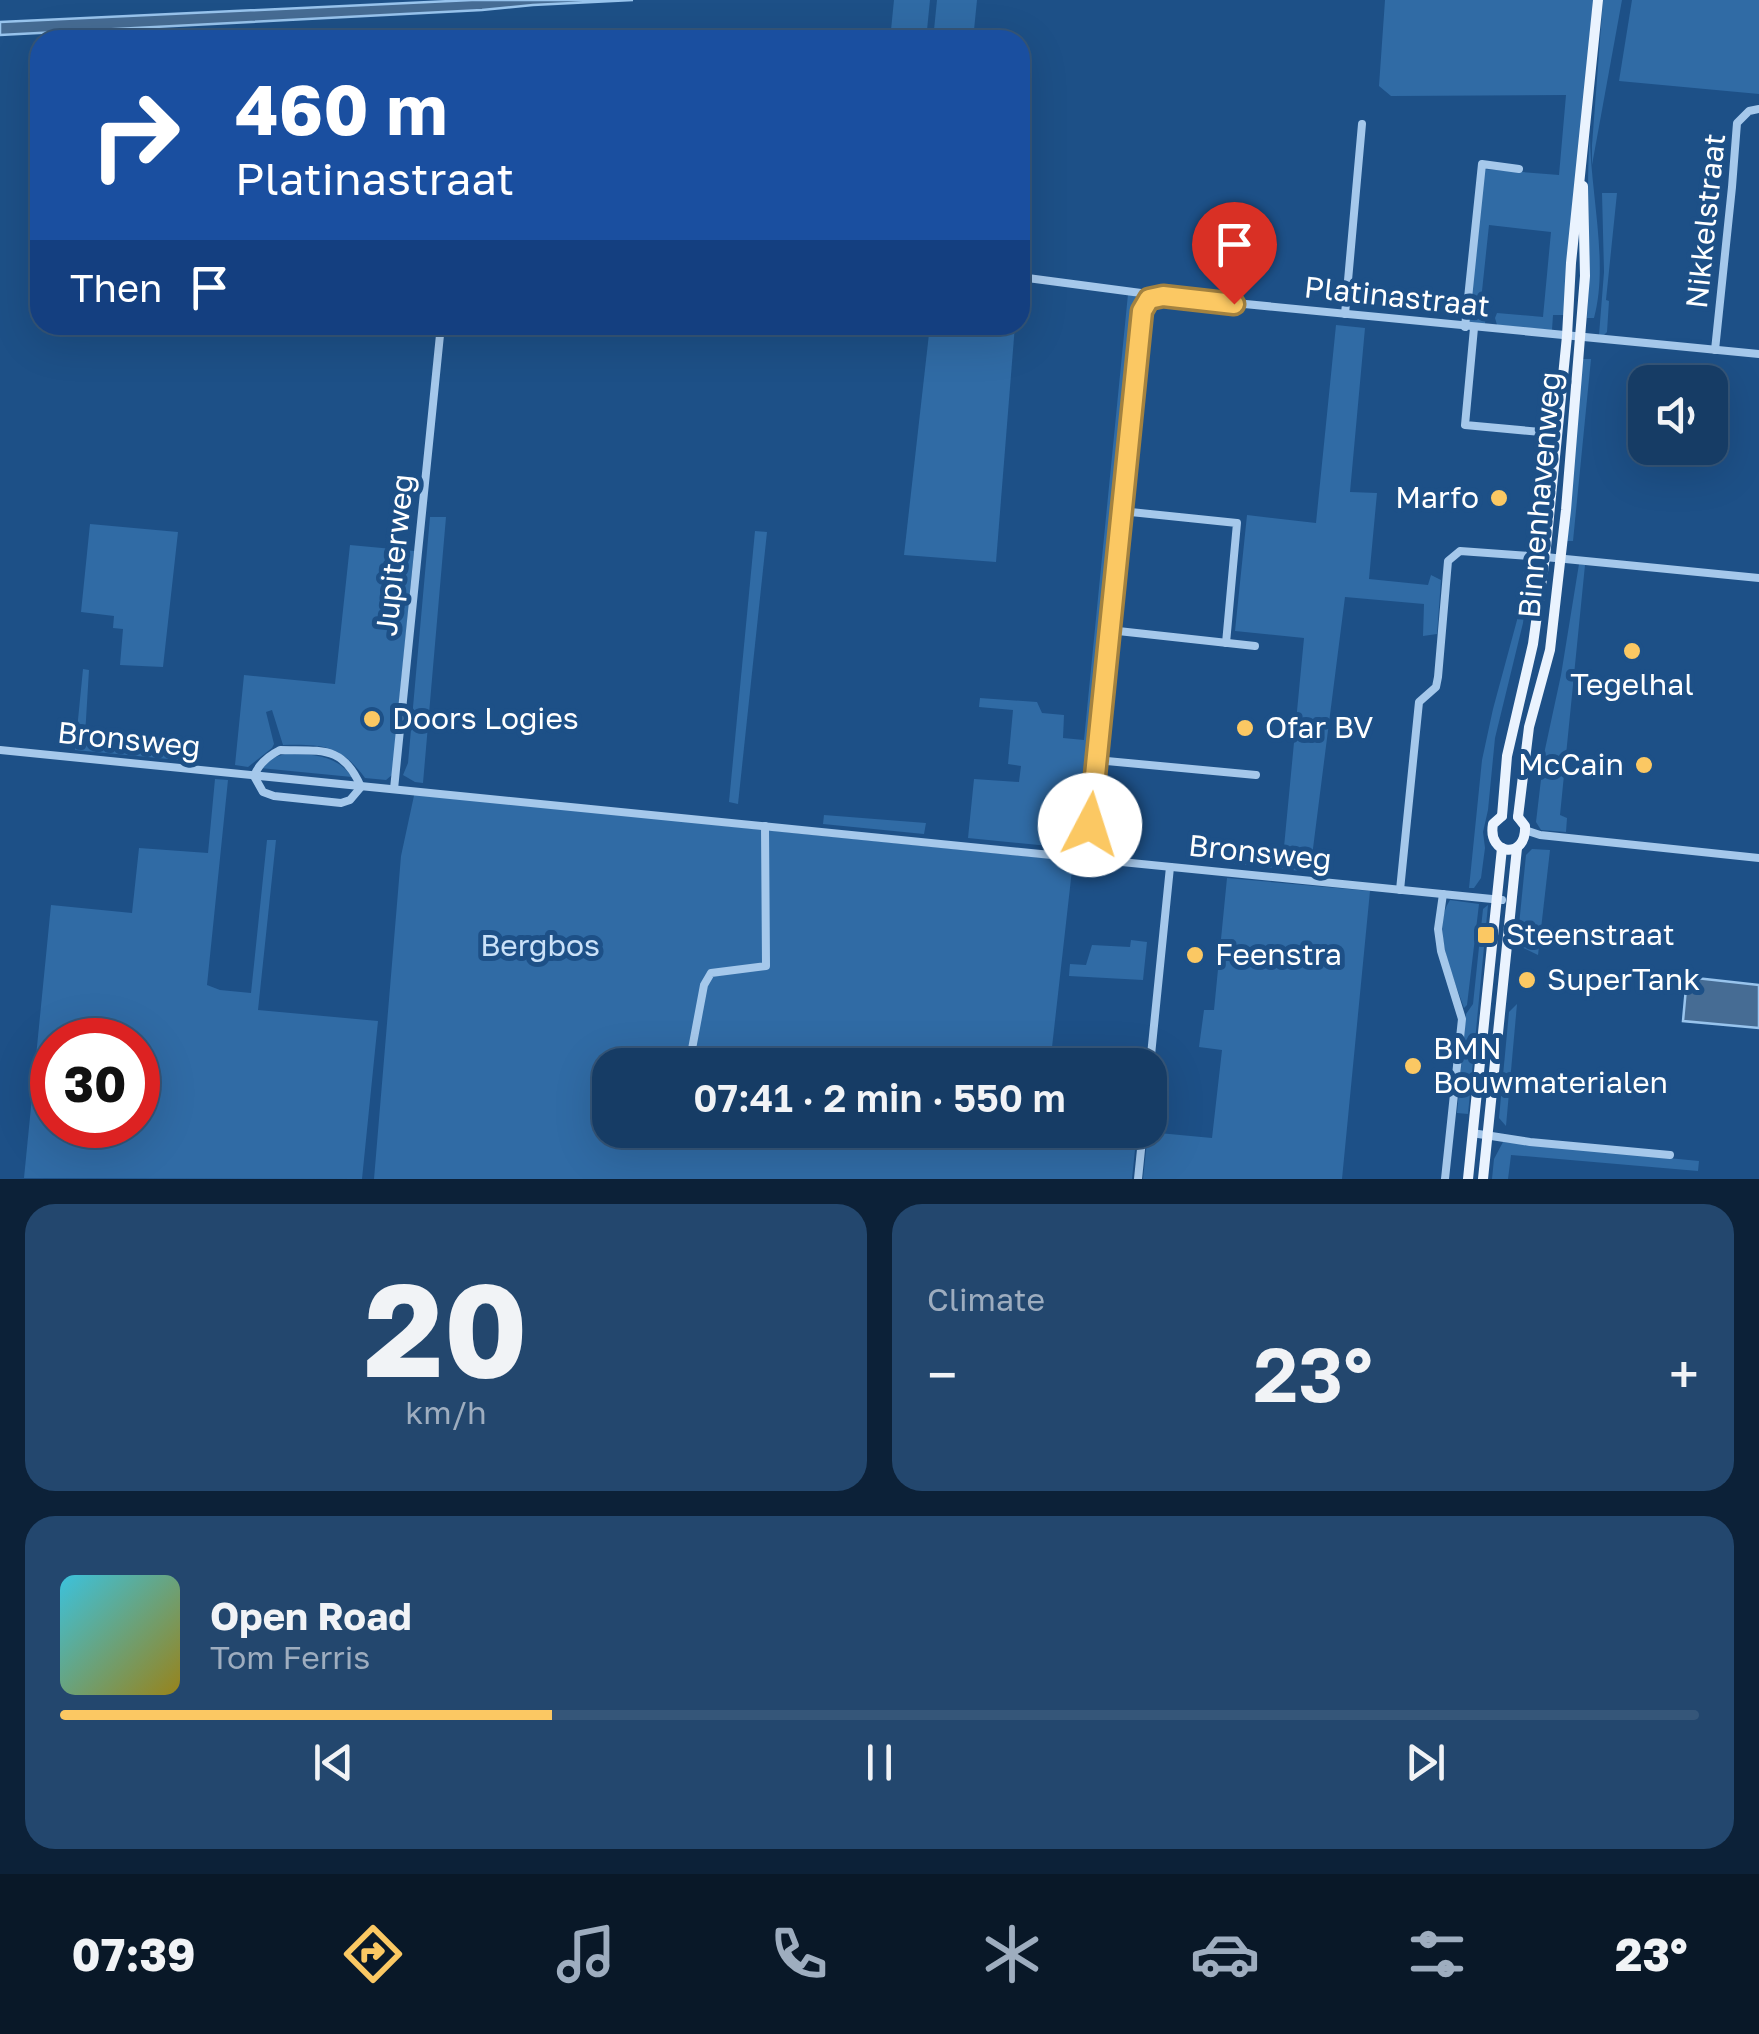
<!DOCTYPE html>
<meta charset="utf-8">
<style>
:root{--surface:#163c65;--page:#23476e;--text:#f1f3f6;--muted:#9eadbf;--line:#355679;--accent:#fbc863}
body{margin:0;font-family:"Golos Text",sans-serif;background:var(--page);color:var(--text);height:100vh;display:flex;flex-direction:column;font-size:38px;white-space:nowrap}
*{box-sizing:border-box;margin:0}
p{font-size:32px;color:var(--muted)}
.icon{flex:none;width:55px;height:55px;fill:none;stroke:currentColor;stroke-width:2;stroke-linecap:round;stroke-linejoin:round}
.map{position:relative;height:1179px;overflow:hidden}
.panel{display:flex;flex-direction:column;gap:25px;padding:25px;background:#0c2138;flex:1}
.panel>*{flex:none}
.banner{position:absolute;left:30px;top:30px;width:1000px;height:305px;border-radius:30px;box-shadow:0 10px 40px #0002,0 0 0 2px var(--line);background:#1a4fa0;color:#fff;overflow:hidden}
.fabs{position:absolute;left:1628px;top:365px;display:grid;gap:20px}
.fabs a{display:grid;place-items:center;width:100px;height:100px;border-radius:20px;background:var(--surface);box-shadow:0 10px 40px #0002,0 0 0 2px var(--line);font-size:50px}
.speed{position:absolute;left:30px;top:1018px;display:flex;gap:20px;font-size:50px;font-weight:700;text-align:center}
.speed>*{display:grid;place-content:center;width:130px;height:130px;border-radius:50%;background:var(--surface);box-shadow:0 10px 40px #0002,0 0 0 2px var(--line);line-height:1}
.speed .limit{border:15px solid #d22;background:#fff;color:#111}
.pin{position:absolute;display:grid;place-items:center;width:85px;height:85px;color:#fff;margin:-102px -42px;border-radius:50% 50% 50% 0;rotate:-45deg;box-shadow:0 0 10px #0007}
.pin .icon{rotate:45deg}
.me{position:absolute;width:110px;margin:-55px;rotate:5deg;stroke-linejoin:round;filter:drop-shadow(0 0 8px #0008)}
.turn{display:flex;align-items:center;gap:35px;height:210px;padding:0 40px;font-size:45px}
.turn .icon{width:130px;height:130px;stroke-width:2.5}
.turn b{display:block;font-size:70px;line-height:85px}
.then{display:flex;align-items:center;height:95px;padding:0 40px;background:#0003;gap:20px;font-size:38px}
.big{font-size:75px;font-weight:600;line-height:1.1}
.panel .tile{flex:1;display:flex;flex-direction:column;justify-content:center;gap:15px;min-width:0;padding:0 35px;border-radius:30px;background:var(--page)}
.panel .dial{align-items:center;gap:0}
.dial b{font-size:130px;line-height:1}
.song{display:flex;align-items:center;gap:30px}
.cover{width:120px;height:120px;border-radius:15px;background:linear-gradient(135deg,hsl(190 70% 55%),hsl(50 70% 35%))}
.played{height:10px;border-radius:5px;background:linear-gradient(90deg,var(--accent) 30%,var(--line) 30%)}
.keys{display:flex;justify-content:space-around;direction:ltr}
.heat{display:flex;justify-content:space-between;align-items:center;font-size:55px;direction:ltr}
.panel .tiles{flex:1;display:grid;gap:25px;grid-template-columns:1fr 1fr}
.tile:last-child{grid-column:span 2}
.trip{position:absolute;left:592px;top:1048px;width:575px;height:100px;border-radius:30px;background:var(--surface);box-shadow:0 10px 40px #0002,0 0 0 2px var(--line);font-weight:600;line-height:100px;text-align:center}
.menu{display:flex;height:160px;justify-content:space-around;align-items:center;background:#091828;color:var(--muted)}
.menu .icon{width:70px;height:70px}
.menu .selected{color:var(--accent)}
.menu b{font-size:45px;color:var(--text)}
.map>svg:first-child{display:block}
.green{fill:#306ba5;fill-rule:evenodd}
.water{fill:#466c94;stroke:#98c4ed;stroke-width:2.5}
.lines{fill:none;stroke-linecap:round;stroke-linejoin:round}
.minor{stroke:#a5c8eb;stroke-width:8}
.major{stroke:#eaf3fe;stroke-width:10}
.route-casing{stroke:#a38240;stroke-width:25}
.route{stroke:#fbc863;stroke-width:18}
.poi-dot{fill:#fbc863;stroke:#1d5087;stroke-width:4}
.labels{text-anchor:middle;stroke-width:10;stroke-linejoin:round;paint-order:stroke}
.street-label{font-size:30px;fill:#fff;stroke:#1d5087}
.poi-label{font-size:30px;fill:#fff;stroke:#1d5087;text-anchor:start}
.park-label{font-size:30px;fill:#cae1f8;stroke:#1d5087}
</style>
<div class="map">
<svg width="1759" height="1179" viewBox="0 0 1759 1179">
<rect width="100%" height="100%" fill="#1d5087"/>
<!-- green -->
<g class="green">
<polygon points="894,0 930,0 926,40 890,40"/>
<polygon points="937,0 977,0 973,40 933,40"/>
<polygon points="1385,0 1593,0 1565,315 1553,315 1552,330 1497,325 1495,318 1497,313 1543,317 1551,232 1489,225 1480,310 1486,313 1485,324 1468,323 1484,169 1559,175 1566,95 1391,96 1379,86"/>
<polygon points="1603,0 1622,0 1592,165 1592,145"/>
<polygon points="1632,0 1759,0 1759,94 1619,81"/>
<path d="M 1590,134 C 1590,192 1609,263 1594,318 L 1587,318 C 1592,257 1585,195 1590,134 Z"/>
<polygon points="1602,193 1617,193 1606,300 1609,301 1607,332 1603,336 1599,335 1604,272"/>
<polygon points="1128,294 1137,297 1139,306 1104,634 1085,842 1078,847 1059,847 968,838 974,779 1019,782 1021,766 1008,764 1013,710 979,707 980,698 1037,702 1042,713 1064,715 1063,738 1084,740"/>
<polygon points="930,325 1015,325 996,562 904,555"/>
<polygon points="1336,325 1365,328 1350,492 1377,493 1369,579 1428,585 1431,575 1441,580 1437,634 1423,636 1424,604 1345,597 1310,872 1230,863 1232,843 1284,847 1304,638 1235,631 1247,515 1316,523"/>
<polygon points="1582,359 1591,359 1573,541 1566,541"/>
<polygon points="430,517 446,517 423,783 415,782 403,775 408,763"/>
<polygon points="90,524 178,532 163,667 120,665 123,629 113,628 114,616 81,612"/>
<polygon points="755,531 767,532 738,804 729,802"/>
<path d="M 350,545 L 414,551 L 392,775 L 386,780 L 365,778 C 341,745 322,744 283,745 L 272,710 L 266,712 L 274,744 L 272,748 L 248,767 L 235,765 L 244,675 L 335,684 Z"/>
<polygon points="1525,560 1530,563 1523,623 1495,738 1488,810 1483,832 1485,848 1481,878 1474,888 1469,888 1482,760 1493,709 1520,609"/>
<polygon points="1579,564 1585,565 1560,815 1567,818 1566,832 1541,830 1536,822 1544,754 1561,675"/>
<polygon points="83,669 89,670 85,736 179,750 179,760 75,750"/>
<path d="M 285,754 C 311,754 336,754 352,777 L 260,768 L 272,758 Z"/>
<path d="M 215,779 L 228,780 L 207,985 L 220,990 L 251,993 L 267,840 L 276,840 L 258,1010 L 378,1021 L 362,1179 L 24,1178 L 51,905 L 132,913 L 139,848 L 208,853 ZM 138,1040 L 138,1125 L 52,1125 L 52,1040 Z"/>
<polygon points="415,791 735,827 1073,861 1050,1065 610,1065 610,1130 1137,1130 1132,1179 374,1179 401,856"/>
<polygon points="824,815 926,823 924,834 823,824"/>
<polygon points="1532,849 1550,850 1538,955 1517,945 1526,855"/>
<polygon points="1227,878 1370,891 1342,1179 1143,1179 1148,1132 1212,1138 1222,1050 1199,1047 1204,1010 1214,1010"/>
<path d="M 1450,900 L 1479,904 L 1467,1005 L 1464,1008 C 1454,977 1430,929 1450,900 Z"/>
<polygon points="1488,905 1468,1114 1457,1113 1466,1014 1473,1004 1483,909"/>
<polygon points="1131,940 1147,942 1143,980 1069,976 1070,964 1086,965 1092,945 1130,947"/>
<polygon points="1517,1004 1506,1126 1499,1118 1509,1012"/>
<polygon points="1503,1142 1699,1161 1698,1171 1511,1155 1508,1179 1492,1179 1494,1159"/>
</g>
<!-- water -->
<g class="water">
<polygon points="472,0 633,0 533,5 482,10 0,35 0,22"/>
<polygon points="1687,977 1759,985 1759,1028 1683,1021"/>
</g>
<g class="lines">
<!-- minor -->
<g class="minor">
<polyline points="1020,277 1141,293 1149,299"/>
<polyline points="1345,314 1362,124"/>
<polyline points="1465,327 1482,164 1519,169"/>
<polyline points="1474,328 1465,425 1541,432"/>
<polyline points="1715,350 1732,187 1737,123 1749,111 1759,109"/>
<polyline points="1121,511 1237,523 1226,643"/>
<polyline points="1109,630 1255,646"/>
<polyline points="0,750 1502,900"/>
<path d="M 280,750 C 322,751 343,745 361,787 L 350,800 L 341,803 L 274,796 L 263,792 L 254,776 C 259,763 268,756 280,750 Z"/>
<polyline points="1096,760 1256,775"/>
<polyline points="394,789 441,325"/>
<polyline points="1525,830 1540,835 1759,858"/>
<polyline points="1087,858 1142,311 1149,299 1163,296 1759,354"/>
<polyline points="1400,890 1419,702 1436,687 1438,677 1448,561 1460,551 1545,557 1759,578"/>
<polyline points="1443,894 1438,929 1441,951 1462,1019 1445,1179"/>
<polyline points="689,1065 704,985 711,973 766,966 765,826"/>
<polyline points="1150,1065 1170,867"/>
<polyline points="1472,1133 1530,1142 1670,1155"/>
<polyline points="1138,1179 1143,1130"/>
</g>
<!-- major -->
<g class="major">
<polyline points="1502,816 1507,756 1533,644 1545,557 1567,336 1571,263 1598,0"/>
<path d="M 1502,816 L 1493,824 C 1487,856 1527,860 1525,826 L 1518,817"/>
<polyline points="1518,817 1529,727 1550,650 1566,510 1585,276 1583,186"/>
<polyline points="1468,1179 1502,848"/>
<polyline points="1483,1179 1517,848"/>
</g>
</g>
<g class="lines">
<defs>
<polyline id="route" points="1090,825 1142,311 1149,299 1163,296 1234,304"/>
</defs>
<!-- route casing -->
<use href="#route" class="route-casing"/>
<!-- route -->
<use href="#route" class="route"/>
</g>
<!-- markers -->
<g class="poi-dot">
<circle cx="1499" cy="498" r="10"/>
<circle cx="1632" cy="651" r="10"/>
<circle cx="372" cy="719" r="10"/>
<circle cx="1245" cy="728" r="10"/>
<circle cx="1644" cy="765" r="10"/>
<rect x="1476" y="925" width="20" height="20" rx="5"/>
<circle cx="1195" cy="955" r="10"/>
<circle cx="1527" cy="980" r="10"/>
<circle cx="1413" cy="1066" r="10"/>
</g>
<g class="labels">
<!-- street labels -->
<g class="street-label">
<text transform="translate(1706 221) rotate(-84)" y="10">Nikkelstraat</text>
<text transform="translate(1397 297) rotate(6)" y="10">Platinastraat</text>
<text transform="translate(1540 495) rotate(-85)" y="10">Binnenhavenweg</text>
<text transform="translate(395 555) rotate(-84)" y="10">Jupiterweg</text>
<text transform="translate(129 740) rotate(6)" y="10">Bronsweg</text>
<text transform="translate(1260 853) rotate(6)" y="10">Bronsweg</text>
</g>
<!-- poi labels -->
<g class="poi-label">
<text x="1479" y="508" text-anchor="end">Marfo</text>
<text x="1632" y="695" text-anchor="middle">Tegelhal</text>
<text x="392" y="729">Doors Logies</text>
<text x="1265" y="738">Ofar BV</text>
<text x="1624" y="775" text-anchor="end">McCain</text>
<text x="1506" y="945">Steenstraat</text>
<text x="1215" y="965">Feenstra</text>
<text x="1547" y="990">SuperTank</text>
<text x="1433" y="1059">BMN<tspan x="1433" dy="34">Bouwmaterialen</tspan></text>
</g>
<!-- park labels -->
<g class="park-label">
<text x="540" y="956">Bergbos</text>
</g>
</g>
</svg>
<div class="fabs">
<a><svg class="icon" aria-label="sound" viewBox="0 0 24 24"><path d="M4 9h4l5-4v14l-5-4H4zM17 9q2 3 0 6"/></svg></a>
</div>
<div class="speed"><div class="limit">30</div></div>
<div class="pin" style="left:1234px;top:304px;background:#d93025"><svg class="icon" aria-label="arrive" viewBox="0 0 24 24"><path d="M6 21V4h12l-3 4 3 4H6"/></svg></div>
<svg class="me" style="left:1090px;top:825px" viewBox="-20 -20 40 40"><circle r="19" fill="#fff"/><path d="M0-13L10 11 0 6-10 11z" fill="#fbc863"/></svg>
<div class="trip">07:41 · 2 min · 550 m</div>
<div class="banner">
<div class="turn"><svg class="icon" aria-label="right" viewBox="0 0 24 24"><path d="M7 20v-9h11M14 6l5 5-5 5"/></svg><div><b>460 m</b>Platinastraat</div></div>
<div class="then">Then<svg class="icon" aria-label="arrive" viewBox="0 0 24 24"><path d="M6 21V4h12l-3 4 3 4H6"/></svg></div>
</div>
</div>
<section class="panel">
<div class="tiles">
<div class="tile dial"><b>20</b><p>km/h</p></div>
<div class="tile"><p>Climate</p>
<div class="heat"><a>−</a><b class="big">23°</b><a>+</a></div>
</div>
<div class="tile">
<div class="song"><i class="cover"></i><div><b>Open Road</b><p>Tom Ferris</p></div></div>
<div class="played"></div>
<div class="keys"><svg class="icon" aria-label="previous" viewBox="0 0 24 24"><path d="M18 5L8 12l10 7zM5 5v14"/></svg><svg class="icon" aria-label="pause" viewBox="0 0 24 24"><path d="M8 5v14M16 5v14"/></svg><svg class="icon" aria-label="next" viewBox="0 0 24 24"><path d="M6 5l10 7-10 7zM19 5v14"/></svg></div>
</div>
</div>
</section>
<nav class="menu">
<b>07:39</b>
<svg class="icon selected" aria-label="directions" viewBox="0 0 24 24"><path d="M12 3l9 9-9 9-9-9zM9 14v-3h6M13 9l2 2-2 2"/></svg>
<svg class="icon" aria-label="music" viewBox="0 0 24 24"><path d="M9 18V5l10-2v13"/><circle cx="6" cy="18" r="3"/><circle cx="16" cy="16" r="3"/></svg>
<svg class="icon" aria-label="phone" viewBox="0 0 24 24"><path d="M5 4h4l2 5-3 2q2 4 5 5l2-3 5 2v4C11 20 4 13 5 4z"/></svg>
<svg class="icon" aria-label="climate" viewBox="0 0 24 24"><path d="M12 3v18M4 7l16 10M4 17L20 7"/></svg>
<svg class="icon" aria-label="car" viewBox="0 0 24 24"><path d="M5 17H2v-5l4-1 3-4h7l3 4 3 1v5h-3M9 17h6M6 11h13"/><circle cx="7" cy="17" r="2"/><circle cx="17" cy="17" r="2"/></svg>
<svg class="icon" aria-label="filters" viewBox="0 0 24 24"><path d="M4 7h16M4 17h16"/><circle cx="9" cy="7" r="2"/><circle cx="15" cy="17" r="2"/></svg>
<b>23°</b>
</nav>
